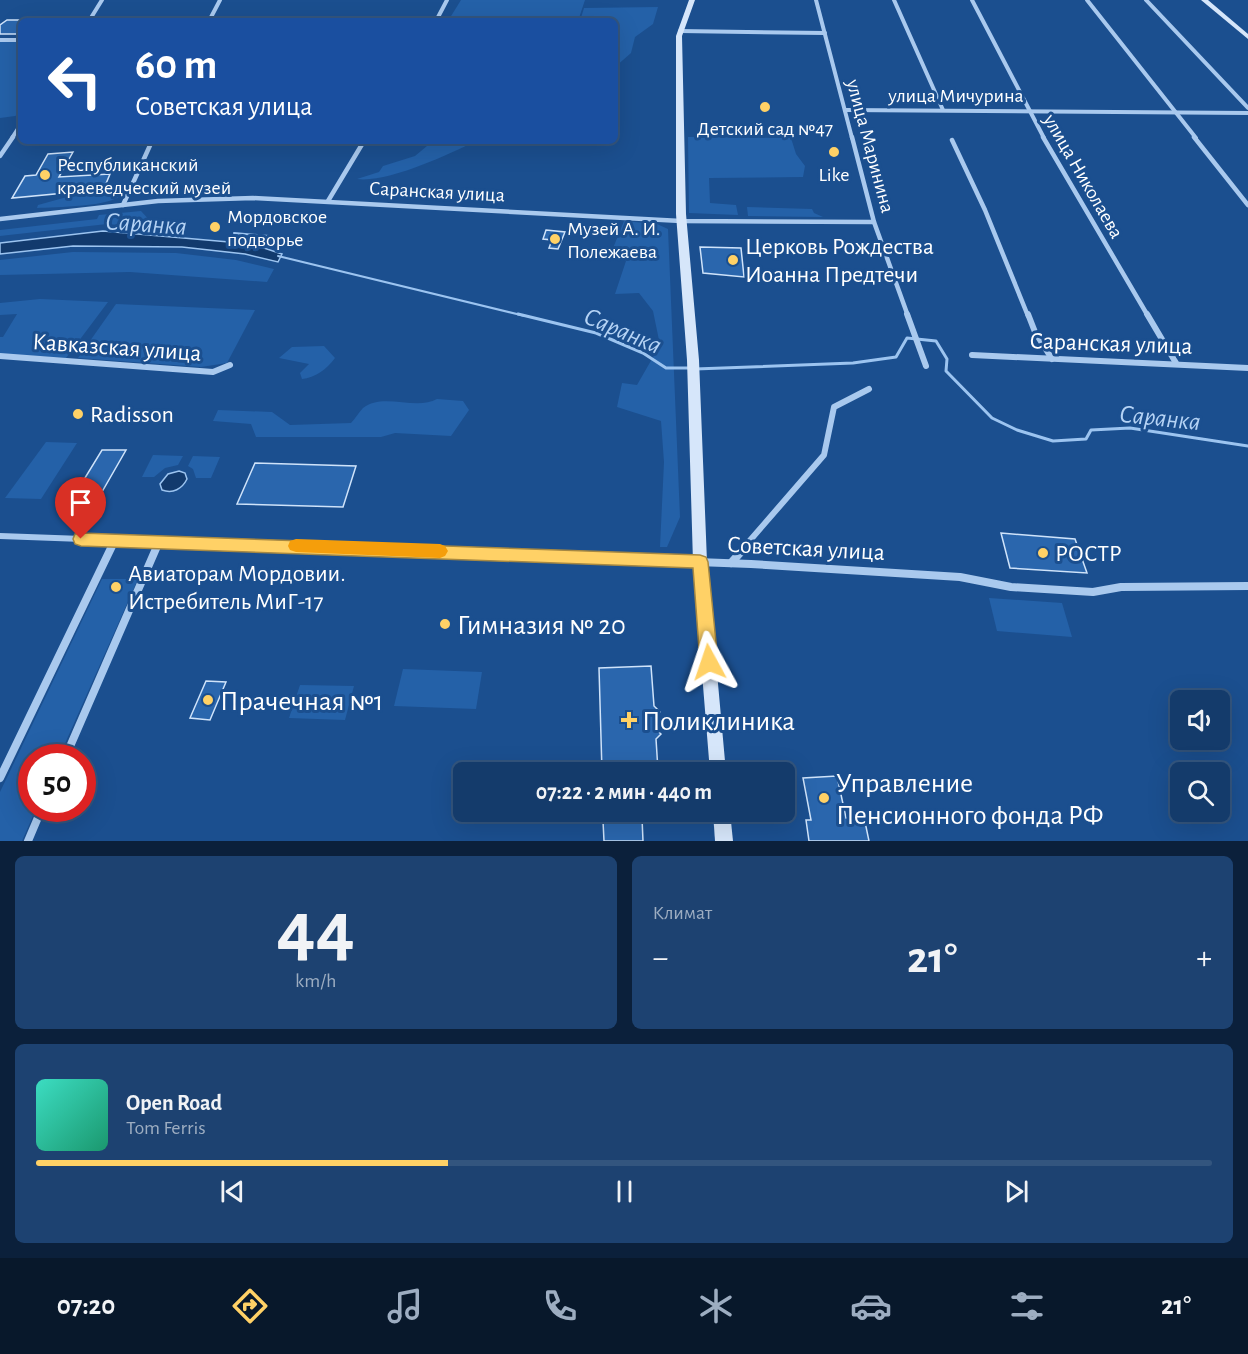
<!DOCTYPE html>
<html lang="ru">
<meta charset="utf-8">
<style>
:root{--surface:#143b6b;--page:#1d4271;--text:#f1f3f6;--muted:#9dadc1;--line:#33557e;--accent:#ffd166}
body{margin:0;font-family:"Alegreya Sans",sans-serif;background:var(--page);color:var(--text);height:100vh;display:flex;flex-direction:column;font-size:22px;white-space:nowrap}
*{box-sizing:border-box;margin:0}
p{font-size:20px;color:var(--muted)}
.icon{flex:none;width:33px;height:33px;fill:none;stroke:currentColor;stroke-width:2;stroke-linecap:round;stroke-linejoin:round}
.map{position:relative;height:841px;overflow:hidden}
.side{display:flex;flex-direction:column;gap:15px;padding:15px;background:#0b203b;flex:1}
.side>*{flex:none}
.banner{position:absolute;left:18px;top:18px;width:600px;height:126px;border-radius:9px;box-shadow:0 6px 24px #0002,0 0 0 2px var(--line);background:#1a4fa0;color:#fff;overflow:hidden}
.buttons{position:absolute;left:1170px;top:690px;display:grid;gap:12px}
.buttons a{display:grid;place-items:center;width:60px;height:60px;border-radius:9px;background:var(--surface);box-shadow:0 6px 24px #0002,0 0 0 2px var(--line);font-size:30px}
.speed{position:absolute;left:18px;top:744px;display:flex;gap:12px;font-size:30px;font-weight:700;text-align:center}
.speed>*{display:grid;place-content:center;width:78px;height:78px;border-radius:50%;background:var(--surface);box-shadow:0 6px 24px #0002,0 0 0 2px var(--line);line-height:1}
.speed .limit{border:9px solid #d22;background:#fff;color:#111}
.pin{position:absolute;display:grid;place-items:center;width:51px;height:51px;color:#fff;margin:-62px -26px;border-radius:50% 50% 50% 0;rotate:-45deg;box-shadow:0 0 6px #0007}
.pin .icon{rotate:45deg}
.me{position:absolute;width:66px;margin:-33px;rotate:355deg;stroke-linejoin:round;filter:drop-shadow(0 0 4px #0008)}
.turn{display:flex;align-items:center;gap:21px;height:126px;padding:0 18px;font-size:27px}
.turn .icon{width:78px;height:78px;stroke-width:2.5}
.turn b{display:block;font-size:42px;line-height:51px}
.big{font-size:45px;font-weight:700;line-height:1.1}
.side .widget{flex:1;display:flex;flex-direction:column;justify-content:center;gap:9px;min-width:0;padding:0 21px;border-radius:9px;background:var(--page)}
.side .dial{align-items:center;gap:0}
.dial b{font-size:78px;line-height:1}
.song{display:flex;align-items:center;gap:18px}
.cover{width:72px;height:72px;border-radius:9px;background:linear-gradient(135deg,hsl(170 70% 55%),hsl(160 70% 35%))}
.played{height:6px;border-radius:3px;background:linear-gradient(90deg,var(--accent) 35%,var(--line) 35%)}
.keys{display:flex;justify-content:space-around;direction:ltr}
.heat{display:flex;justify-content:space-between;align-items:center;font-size:33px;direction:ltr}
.side .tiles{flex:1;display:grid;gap:15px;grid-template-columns:1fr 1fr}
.widget:last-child{grid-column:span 2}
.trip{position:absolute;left:453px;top:762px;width:342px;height:60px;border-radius:9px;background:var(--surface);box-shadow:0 6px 24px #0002,0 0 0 2px var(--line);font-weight:700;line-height:60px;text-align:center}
.tabs{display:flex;height:96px;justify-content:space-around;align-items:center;background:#08182b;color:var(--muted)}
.tabs .icon{width:42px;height:42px}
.tabs .on{color:var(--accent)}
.tabs b{font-size:27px;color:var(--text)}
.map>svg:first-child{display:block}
.green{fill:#2461a8}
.water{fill:#123a6d;stroke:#9cc4f0;stroke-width:1.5}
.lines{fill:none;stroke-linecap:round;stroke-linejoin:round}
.stream-far1{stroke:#9cc4f0;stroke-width:2}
.stream{stroke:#9cc4f0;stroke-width:3}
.building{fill:#2a66ad;stroke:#cfe3fa;stroke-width:1.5}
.street-far3{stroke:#a9c9ee;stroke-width:4}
.street-far2{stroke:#a9c9ee;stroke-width:4.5}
.street-far1{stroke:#a9c9ee;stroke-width:6}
.street{stroke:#a9c9ee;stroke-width:8}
.secondary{fill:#d6e6fa;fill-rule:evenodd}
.route{fill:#ffd166;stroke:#a68842;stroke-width:1.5}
.slow{fill:#f59e0b}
.poi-dot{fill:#ffd166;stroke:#1b4f8f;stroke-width:2}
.labels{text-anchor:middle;stroke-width:6;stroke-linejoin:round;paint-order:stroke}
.far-street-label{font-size:20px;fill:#fff;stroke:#1b4f8f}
.far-poi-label{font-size:20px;fill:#fff;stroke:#1b4f8f;text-anchor:start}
.poi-label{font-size:24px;fill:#fff;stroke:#1b4f8f;text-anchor:start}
.street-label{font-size:24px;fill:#fff;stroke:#1b4f8f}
.water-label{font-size:26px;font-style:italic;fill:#b5d3f5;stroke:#1b4f8f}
.near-poi-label{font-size:28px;fill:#fff;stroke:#1b4f8f;text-anchor:start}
</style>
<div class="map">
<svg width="1248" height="841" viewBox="0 0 1248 841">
<rect width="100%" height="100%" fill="#1b4f8f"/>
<!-- green -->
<g class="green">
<polygon points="461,0 585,0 578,21 448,21"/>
<polygon points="658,7 653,24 635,37 631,53 615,67 615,21 580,21 584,8"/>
<polygon points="0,42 21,42 21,113 15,116 0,118"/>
<polygon points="688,137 791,138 796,154 805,166 803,177 709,178 710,203 736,205 738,215 689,213"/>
<path d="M 433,141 L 476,141 C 447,155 388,183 357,179 L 379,172 L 383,166 L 415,156 Z"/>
<path d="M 117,193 L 122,194 C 113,207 54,207 37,208 L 38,205 L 67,197 Z"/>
<polygon points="747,207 812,209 814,213 823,217 748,216"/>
<polygon points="141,211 152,223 143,227 107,224 0,236 0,230 97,219 99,215"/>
<polygon points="624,221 657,224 668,229 680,517 667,547 660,547 664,462 661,421 617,407 622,383 637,385 660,345 653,311 639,293 615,294 626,261 609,258"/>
<polygon points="73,252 176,253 236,260 274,269 267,282 130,272 0,275 0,260"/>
<polygon points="40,299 108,302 66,358 0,354 0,337 3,337 17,314 0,315 0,303"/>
<polygon points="116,304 255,310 227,363 201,367 78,358"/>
<path d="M 324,346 L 335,358 C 327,369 315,378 302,379 L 300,373 L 309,364 L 279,358 L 292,347 Z"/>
<path d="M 437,399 L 463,401 L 469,410 L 451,436 L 395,433 L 381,437 L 256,437 L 251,424 L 213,421 L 218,410 L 272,412 L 290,425 L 351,423 C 355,419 359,412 363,408 C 383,392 416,411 437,399 Z"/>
<polygon points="46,442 77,443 41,499 5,498"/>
<polygon points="153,455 183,456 178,465 165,468 154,477 142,477"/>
<polygon points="193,456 220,457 211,478 196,478 193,469 188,466"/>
<polygon points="102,579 138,579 59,757 32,758 32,808 36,809 22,841 0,841 0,792"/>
<polygon points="989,598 1062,603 1072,637 997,631"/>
<polygon points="403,669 482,672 476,709 394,706"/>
<polygon points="300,685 354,686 345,720 289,718"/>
</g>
<!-- water -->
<g class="water">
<polygon points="103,231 252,244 282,254 278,262 245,254 182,247 73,246 0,254 0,243"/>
<path d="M 179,471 L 185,473 L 187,479 C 182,489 173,494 162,490 L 160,484 L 168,474 Z"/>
</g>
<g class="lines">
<!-- stream-far1 -->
<g class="stream-far1">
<polyline points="234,233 269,236"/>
<polyline points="278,256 525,316"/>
</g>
<!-- stream -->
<g class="stream">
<polyline points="518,314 596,333 643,353 666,368 689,368"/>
<polyline points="695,369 853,363 896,357 907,338 936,341 947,359 946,371 992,418 1017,430 1053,441 1086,439 1091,430 1130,428 1248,446"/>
</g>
</g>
<!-- building -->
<g class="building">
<polygon points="7,20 21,20 21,32 18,34 0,34 0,25"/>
<polygon points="73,152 59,177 110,174 105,186 67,189 65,193 12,198 25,176 36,175 48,154"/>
<polygon points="546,230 565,232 558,249 549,248 552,240 543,239"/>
<polygon points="700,247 741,248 744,277 703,273"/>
<polygon points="102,450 126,450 95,504 69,504"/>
<polygon points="255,463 356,466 343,507 237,504"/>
<polygon points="1001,533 1075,539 1087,573 1010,568"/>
<polygon points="651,666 654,706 660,712 655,717 661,723 655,729 661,734 656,739 658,770 602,772 599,668"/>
<polygon points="206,681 226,682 210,720 190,718"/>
<polygon points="837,776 846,818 864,817 869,841 809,841 806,820 811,820 803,778"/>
<polygon points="642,818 643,841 604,841 603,821"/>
</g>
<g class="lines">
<!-- street-far3 -->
<g class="street-far3">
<polyline points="816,0 852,138"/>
<polyline points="894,0 943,110"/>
<polyline points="972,0 1044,138"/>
<polyline points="1087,0 1196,138"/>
<polyline points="1146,0 1248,108"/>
<polyline points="89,21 102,0"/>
<polyline points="209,21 220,0"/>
<polyline points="436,21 447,0"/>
<polyline points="680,31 825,33"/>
<polyline points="0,40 21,40"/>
<polyline points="845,110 1248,113"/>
<polyline points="12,138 21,124"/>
</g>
<!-- street-far2 -->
<g class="street-far2">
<polyline points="852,137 874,222 908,316"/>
<polyline points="1043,137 1148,316"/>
<polyline points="1194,137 1248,205"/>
<polyline points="952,140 985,210 1028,316"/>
<polyline points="0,156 13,137"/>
<polyline points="328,201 364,141"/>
<polyline points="123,205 152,141"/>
<polyline points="0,219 158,201 253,198 681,221 874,222"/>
</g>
<!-- street-far1 -->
<g class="street-far1">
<polyline points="907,314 926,366"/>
<polyline points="1028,314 1035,332 1052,359"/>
<polyline points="1147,314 1176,363"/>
<polyline points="972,355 1248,368"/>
<polyline points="0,356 213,372 230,365"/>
<polyline points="0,536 247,545"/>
<polyline points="112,545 115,540"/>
<polyline points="157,545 159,541"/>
<polyline points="746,545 824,455 834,407 869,389"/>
</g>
<!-- street -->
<g class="street">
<polyline points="207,544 751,564 960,577 1011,587 1093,592 1121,587 1248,586"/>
<polyline points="731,563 748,544"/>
<polyline points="65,758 158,544"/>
<polyline points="0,778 113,544"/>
<polyline points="28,841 42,808"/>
</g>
<!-- secondary -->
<g class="secondary">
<polygon points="689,0 695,0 682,36 686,214 699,360 707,562 726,772 710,772 693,562 687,360 676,214 676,36"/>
<polygon points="1201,0 1208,0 1248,34 1248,39"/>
<polygon points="713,812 730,812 733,841 715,841"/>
</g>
</g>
<!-- route -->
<polygon class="route" points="81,533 700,555 706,557 708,562 718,662 715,668 709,670 703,668 700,662 693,568 81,546 75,544 73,539 75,534"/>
<!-- slow -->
<polygon class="slow" points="296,539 440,544 445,546 448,551 445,556 440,558 296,552 290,550 288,546 290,541"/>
<!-- markers -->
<g class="poi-dot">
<circle cx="765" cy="107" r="6"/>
<circle cx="834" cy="152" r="6"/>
<circle cx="45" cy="175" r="6"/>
<circle cx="215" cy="227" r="6"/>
<circle cx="555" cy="239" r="6"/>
<circle cx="733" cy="260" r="6"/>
<circle cx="78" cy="414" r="6"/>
<circle cx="1043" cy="553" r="6"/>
<circle cx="116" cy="587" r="6"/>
<circle cx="445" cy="624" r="6"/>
<circle cx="208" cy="700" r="6"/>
<path d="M626 711h6v6h6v6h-6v6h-6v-6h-6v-6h6z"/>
<circle cx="824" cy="798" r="6"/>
</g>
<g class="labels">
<!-- far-street labels -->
<g class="far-street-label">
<text x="956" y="102">улица Мичурина</text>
<text transform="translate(871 146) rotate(75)" y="7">улица Маринина</text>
<text transform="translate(1084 176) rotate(60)" y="7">улица Николаева</text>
<text transform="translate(437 191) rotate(3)" y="7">Саранская улица</text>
</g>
<!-- far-poi labels -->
<g class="far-poi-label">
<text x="765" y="135" text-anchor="middle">Детский сад №47</text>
<text x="57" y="171">Республиканский<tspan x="57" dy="23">краеведческий музей</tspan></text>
<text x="834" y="181" text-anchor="middle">Like</text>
<text x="227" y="223">Мордовское<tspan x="227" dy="23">подворье</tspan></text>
<text x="567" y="235">Музей А. И.<tspan x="567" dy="23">Полежаева</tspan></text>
</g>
<!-- poi labels -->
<g class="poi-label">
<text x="745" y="254">Церковь Рождества<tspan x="745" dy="28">Иоанна Предтечи</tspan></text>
<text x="90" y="422">Radisson</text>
<text x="1055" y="561">РОСТР</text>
<text x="128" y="581">Авиаторам Мордовии.<tspan x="128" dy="28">Истребитель МиГ-17</tspan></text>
</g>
<!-- street labels -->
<g class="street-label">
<text transform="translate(1111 343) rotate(2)" y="8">Саранская улица</text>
<text transform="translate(117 347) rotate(4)" y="8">Кавказская улица</text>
<text transform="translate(806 548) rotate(3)" y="8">Советская улица</text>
</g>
<!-- water labels -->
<g class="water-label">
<text transform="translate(146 223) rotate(4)" y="9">Саранка</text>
<text transform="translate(623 330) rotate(23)" y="9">Саранка</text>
<text transform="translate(1160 417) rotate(6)" y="9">Саранка</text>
</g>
<!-- near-poi labels -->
<g class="near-poi-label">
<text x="457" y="634">Гимназия № 20</text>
<text x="220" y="710">Прачечная №1</text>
<text x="642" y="730">Поликлиника</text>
<text x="836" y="792">Управление<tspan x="836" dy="32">Пенсионного фонда РФ</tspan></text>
</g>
</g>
</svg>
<div class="buttons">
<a><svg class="icon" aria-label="sound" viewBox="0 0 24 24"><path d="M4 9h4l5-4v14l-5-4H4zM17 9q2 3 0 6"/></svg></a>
<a><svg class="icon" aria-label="search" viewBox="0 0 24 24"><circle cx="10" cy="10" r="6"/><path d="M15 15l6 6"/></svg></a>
</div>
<div class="speed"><div class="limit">50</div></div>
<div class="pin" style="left:81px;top:539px;background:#d93025"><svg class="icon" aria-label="arrive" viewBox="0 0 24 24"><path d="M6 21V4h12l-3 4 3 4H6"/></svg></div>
<svg class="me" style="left:709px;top:662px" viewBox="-20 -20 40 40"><path d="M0-17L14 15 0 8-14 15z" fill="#ffd166" stroke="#fff" stroke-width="4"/></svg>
<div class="trip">07:22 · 2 мин · 440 m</div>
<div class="banner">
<div class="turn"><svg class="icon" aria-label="left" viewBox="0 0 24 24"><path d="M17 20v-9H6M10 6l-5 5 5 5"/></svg><div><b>60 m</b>Советская улица</div></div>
</div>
</div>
<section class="side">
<div class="tiles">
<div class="widget dial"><b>44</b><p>km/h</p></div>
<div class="widget"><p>Климат</p>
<div class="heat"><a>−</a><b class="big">21°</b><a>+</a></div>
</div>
<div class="widget">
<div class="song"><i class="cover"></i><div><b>Open Road</b><p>Tom Ferris</p></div></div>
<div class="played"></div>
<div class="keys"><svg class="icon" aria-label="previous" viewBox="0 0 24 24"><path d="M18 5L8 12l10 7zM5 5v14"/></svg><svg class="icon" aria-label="pause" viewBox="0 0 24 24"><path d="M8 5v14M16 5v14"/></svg><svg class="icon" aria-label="next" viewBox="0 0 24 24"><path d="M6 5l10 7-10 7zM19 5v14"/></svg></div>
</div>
</div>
</section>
<nav class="tabs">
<b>07:20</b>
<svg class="icon on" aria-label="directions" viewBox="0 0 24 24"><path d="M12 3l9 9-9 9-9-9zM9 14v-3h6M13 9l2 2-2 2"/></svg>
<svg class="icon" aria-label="music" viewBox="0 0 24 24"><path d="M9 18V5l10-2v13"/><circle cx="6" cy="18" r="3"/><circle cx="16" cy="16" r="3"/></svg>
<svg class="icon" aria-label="phone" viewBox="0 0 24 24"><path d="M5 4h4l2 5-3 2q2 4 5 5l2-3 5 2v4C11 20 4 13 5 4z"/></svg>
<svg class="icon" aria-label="climate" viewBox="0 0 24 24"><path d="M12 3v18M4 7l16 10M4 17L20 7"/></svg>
<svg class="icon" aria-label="car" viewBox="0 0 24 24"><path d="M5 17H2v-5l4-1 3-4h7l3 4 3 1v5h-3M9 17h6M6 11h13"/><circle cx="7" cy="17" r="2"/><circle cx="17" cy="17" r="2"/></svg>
<svg class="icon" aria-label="filters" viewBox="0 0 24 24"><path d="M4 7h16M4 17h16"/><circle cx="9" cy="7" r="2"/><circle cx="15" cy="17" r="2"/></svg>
<b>21°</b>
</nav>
